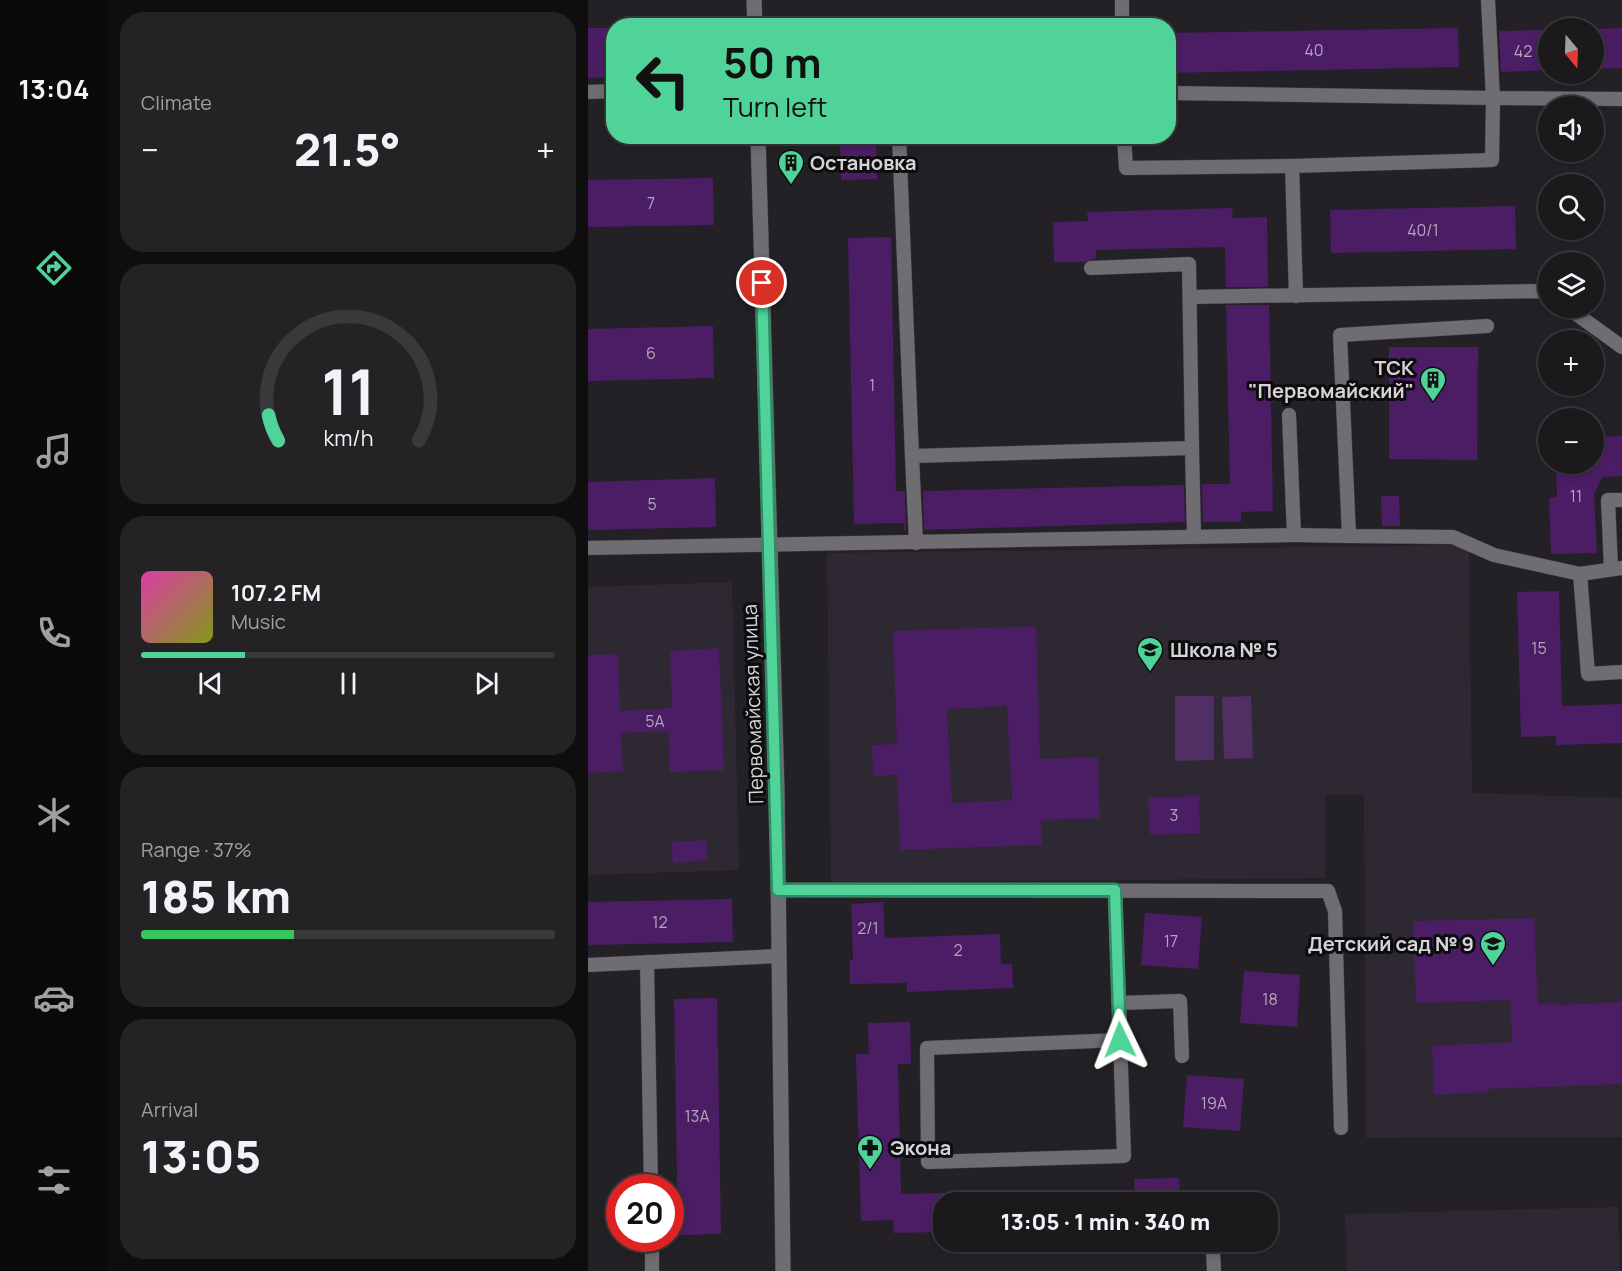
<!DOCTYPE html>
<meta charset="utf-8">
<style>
:root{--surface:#1b191c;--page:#242225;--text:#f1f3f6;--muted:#a0a0a3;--line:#39383b;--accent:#4fd399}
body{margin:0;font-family:Manrope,sans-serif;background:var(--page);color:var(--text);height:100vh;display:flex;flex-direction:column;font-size:22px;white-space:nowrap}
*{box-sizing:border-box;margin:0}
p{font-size:20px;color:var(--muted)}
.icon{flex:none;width:33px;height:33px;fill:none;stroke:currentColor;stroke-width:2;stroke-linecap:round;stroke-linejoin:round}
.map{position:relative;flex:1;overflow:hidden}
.side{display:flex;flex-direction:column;gap:12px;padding:12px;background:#0f0e0f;width:480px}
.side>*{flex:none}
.top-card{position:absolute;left:18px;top:18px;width:570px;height:126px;border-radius:24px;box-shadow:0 3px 9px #0003,0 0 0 2px var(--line);background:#4fd399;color:#111;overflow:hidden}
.needle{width:39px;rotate:161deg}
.tools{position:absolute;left:950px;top:18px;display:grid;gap:12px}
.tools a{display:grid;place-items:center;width:66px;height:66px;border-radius:50%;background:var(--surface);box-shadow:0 3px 9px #0003,0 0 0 2px var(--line);font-size:30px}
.speed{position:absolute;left:18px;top:1174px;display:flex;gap:12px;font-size:30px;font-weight:700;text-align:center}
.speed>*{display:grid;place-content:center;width:78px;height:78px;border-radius:50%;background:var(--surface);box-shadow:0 3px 9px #0003,0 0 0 2px var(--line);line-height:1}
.speed .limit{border:9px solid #d22;background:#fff;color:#111}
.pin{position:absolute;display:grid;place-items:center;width:51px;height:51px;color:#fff;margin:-26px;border:3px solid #fff;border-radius:50%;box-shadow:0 2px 6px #0007}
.me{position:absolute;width:66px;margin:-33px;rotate:358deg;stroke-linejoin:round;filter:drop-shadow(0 0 4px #0008)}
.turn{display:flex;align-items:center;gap:21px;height:126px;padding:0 18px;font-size:27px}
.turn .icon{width:78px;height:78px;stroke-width:2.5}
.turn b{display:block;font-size:42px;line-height:51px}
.big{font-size:45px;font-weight:800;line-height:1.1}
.side .card{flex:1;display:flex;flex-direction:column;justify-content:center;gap:9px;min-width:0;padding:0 21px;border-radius:24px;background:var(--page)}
.side .dial{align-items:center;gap:0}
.dial svg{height:156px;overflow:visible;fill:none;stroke:var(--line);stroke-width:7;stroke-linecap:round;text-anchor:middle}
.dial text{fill:var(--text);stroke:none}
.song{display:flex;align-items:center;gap:18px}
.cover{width:72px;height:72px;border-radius:9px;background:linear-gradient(135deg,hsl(320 70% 55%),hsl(70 70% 35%))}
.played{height:6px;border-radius:3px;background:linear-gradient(90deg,var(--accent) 25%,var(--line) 25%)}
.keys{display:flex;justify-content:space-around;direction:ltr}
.heat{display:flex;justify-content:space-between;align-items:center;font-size:33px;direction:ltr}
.charge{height:9px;border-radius:4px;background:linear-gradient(90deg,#34c759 37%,var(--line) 0)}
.trip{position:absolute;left:345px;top:1192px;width:345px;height:60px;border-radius:24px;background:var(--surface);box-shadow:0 3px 9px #0003,0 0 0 2px var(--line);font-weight:800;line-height:60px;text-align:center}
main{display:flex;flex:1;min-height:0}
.dock{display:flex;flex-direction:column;width:108px;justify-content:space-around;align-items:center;background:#0b0a0b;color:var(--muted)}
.dock .icon{width:42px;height:42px}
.dock .current{color:var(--accent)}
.dock b{font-size:27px;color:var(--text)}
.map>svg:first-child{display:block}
.built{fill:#2e2832}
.pitch{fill:#502f64}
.building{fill:#4b1d65;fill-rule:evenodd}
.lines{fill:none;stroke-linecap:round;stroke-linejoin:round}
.service-casing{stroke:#3d3b3f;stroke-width:15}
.tertiary-casing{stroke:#3d3b3f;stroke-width:16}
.service{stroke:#6f6c72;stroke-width:14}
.tertiary{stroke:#6f6c72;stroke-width:15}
.route-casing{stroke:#338963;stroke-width:15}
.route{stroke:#4fd399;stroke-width:10}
.labels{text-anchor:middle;stroke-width:6;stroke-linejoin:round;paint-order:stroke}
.number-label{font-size:16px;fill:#b2a6ba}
.poi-label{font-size:20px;font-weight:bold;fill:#d5d3d6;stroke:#0c0b0d;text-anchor:start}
.street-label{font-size:20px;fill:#d5d3d6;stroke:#0c0b0d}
</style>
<main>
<nav class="dock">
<b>13:04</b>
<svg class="icon current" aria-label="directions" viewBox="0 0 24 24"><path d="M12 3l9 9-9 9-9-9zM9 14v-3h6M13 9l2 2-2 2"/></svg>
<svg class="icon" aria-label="music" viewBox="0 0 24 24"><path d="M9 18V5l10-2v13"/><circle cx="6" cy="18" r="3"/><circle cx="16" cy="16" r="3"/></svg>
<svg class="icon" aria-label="phone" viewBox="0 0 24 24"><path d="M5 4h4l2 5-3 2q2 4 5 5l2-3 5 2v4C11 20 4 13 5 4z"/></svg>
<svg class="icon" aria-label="climate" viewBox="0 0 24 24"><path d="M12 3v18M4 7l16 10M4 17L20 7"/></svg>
<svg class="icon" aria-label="car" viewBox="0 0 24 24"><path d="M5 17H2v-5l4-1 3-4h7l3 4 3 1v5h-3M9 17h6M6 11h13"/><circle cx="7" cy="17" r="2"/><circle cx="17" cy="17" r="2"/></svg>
<svg class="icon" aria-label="filters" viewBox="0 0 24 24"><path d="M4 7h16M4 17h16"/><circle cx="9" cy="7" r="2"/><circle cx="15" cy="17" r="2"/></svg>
</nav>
<section class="side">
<div class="card"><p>Climate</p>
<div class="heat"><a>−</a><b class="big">21.5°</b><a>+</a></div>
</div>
<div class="card dial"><svg viewBox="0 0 100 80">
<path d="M14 69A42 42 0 1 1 86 69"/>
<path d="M14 69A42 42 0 0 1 9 56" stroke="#4fd399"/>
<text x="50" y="56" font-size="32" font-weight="700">11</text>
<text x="50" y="72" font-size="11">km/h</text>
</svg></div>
<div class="card">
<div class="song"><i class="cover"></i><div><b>107.2 FM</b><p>Music</p></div></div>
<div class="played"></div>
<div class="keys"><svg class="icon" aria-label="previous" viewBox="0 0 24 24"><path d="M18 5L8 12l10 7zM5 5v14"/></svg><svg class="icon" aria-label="pause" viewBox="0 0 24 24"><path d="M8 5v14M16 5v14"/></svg><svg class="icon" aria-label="next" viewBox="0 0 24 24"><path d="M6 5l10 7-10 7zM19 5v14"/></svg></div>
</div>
<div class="card"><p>Range · 37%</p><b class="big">185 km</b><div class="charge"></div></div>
<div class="card"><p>Arrival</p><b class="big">13:05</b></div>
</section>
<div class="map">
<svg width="1034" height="1271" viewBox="0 0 1034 1271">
<rect width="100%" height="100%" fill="#242126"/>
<!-- built -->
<g class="built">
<polygon points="881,545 884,793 1034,798 1034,1137 778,1138 776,795 737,795 737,878 243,883 239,553"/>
<polygon points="144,582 151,870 0,875 0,587"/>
<polygon points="1030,1207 1032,1271 759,1271 757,1214"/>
</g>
<!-- pitch -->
<g class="pitch">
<polygon points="587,696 626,696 626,760 587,761"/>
<polygon points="663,696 665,758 636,759 634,697"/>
</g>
<!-- building -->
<g class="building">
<polygon points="0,28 26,28 26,77 0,78"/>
<polygon points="870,28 871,67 580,73 580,33"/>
<polygon points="1034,28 1034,68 1005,69 1005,29"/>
<polygon points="960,30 960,70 913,72 911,31"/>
<polygon points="252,136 288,136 289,179 253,180"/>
<polygon points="125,178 126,225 0,227 0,180"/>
<polygon points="927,206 928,249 743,253 742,210"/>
<polygon points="644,208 645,218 679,217 680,287 638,287 637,247 508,250 508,259 497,262 466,262 465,222 500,221 499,212"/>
<polygon points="303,237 308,491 317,491 318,530 316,530 316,523 266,524 260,238"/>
<polygon points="638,305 681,305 685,511 653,512 653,522 615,522 614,484 642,484"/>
<polygon points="125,326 126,378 0,381 0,329"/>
<polygon points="801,347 890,347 889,460 801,459"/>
<polygon points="1034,436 1034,476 1014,477 1006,494 1009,553 963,554 961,498 969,497 968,464 1005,464 1005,437"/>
<polygon points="127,478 128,527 0,530 0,482"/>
<polygon points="596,485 597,522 336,530 335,491"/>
<polygon points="793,496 811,496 812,526 794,526"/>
<polygon points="971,591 974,706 1034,704 1034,743 968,745 968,736 933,737 929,592"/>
<path d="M 448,626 L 452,759 L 510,757 L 512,818 L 453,820 L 454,845 L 312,850 L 309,775 L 285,776 L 284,745 L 309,744 L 305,631 ZM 419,706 L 424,800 L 364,803 L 359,709 Z"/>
<polygon points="131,648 136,770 82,772 80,731 33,733 35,771 0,773 0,655 30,654 32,711 84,708 82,651"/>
<polygon points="611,796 612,833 562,835 560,798"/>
<polygon points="118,840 120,860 85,863 83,842"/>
<polygon points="144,899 145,942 0,945 0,902"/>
<polygon points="295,902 297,938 412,934 413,964 424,964 425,988 319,992 319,983 262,984 262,960 265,960 263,904"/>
<polygon points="557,913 614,917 610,969 553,965"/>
<polygon points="946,918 950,1004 971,1003 971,1005 1034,1002 1034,1084 899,1089 899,1092 846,1095 844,1046 924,1042 922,1000 828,1003 825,921"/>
<polygon points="656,971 712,975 709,1027 652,1023"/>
<polygon points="129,998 133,1234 90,1235 86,999"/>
<polygon points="322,1022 323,1064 310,1064 313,1194 356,1193 356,1232 306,1233 305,1220 273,1221 268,1054 281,1054 280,1023"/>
<polygon points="599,1075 656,1079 652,1131 595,1127"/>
<polygon points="591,1178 592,1203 547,1203 546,1179"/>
</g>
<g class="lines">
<defs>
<g id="service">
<polyline points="900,0 905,98 1034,99"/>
<polyline points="534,26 534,0"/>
<polyline points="0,92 26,91"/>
<polyline points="580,93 905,98 904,160 704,166 708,296"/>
<polyline points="311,136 324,456 604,448 601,264 503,268"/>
<polyline points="536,136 538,168 704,166"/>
<polyline points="602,297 958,291 960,293"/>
<polyline points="980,308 1034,347"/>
<polyline points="899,326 752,335 761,536 865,537 906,555 992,574 1034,568"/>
<polyline points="604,448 606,537"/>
<polyline points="324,456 328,543"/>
<polyline points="706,535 761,536"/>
<polyline points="0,548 706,535 701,415"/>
<polyline points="1023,569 1020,500 1034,500"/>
<polyline points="992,574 1000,674 1034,672"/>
<polyline points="190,890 740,891 747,911 753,1128"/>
<polyline points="527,890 536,1156 340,1162 339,1048 532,1040"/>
<polyline points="59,962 63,1188"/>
<polyline points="0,965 190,956"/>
<polyline points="531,1003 592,1001 594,1056"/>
<polyline points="64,1239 64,1271"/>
<polyline points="625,1251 626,1271"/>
</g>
<g id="tertiary">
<polyline points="166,0 167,26"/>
<polyline points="170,136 189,789 195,1271"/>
</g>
</defs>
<!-- service casing -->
<use href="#service" class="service-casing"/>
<!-- tertiary casing -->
<use href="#tertiary" class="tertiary-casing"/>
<!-- service -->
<use href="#service" class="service"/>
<!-- tertiary -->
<use href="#tertiary" class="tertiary"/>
</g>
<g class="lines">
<defs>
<polyline id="route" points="174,283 190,890 527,890 532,1040"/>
</defs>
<!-- route casing -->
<use href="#route" class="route-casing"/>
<!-- route -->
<use href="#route" class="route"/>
</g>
<!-- icons -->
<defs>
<symbol id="building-pin" viewBox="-11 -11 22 30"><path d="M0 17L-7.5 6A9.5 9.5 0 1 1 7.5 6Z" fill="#4fd399" stroke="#0c0b0d"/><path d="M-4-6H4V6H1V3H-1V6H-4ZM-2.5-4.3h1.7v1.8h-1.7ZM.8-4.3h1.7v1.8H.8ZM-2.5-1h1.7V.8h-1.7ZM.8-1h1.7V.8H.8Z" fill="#111"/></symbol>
<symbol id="school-pin" viewBox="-11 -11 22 30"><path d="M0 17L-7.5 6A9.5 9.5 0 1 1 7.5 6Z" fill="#4fd399" stroke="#0c0b0d"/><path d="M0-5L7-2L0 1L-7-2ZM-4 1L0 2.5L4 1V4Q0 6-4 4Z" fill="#111"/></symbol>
<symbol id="pharmacy-pin" viewBox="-11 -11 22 30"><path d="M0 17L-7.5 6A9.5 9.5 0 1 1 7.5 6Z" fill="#4fd399" stroke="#0c0b0d"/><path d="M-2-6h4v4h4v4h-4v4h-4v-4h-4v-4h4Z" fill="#111"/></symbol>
</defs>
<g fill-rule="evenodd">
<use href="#building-pin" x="188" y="148" width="30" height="40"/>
<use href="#building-pin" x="830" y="365" width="30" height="40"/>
<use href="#school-pin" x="547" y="635" width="30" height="40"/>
<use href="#school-pin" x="890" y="929" width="30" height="40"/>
<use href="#pharmacy-pin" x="267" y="1133" width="30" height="40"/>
</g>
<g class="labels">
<!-- number labels -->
<g class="number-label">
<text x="726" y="56">40</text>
<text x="935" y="57">42</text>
<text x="63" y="209">7</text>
<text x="835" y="236">40/1</text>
<text x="63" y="359">6</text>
<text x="284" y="391">1</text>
<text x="988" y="502">11</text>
<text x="64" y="510">5</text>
<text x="951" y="654">15</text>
<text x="67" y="727">5А</text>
<text x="586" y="821">3</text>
<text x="72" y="928">12</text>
<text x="280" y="934">2/1</text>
<text x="583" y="947">17</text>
<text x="370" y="956">2</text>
<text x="682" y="1005">18</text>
<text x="626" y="1109">19А</text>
<text x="109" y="1122">13А</text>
</g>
<!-- poi labels -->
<g class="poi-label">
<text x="222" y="170">Остановка</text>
<text x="826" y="375" text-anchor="end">ТСК<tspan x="826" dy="23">"Первомайский"</tspan></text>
<text x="582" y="657">Школа № 5</text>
<text x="886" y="951" text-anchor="end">Детский сад № 9</text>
<text x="302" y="1155">Экона</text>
</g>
<!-- street labels -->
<g class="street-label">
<text transform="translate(165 704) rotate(-92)" y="7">Первомайская улица</text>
</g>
</g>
</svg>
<div class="tools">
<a><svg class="needle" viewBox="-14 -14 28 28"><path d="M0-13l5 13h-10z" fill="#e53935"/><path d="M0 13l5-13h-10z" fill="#a0a0a3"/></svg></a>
<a><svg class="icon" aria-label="sound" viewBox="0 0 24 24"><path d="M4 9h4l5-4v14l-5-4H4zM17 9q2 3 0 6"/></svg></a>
<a><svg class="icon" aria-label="search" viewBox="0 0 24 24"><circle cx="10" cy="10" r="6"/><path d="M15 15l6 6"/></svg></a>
<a><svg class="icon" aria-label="layers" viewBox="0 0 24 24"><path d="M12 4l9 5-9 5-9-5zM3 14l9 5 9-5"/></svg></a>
<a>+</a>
<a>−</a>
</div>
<div class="speed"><div class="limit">20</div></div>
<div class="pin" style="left:174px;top:283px;background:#d93025"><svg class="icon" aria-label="arrive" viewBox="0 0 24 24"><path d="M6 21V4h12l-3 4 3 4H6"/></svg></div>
<svg class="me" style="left:532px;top:1040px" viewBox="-20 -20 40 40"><path d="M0-17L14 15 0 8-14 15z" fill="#4fd399" stroke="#fff" stroke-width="4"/></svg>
<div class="trip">13:05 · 1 min · 340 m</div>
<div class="top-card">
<div class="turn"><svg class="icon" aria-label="left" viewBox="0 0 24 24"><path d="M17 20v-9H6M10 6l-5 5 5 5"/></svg><div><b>50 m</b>Turn left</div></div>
</div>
</div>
</main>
